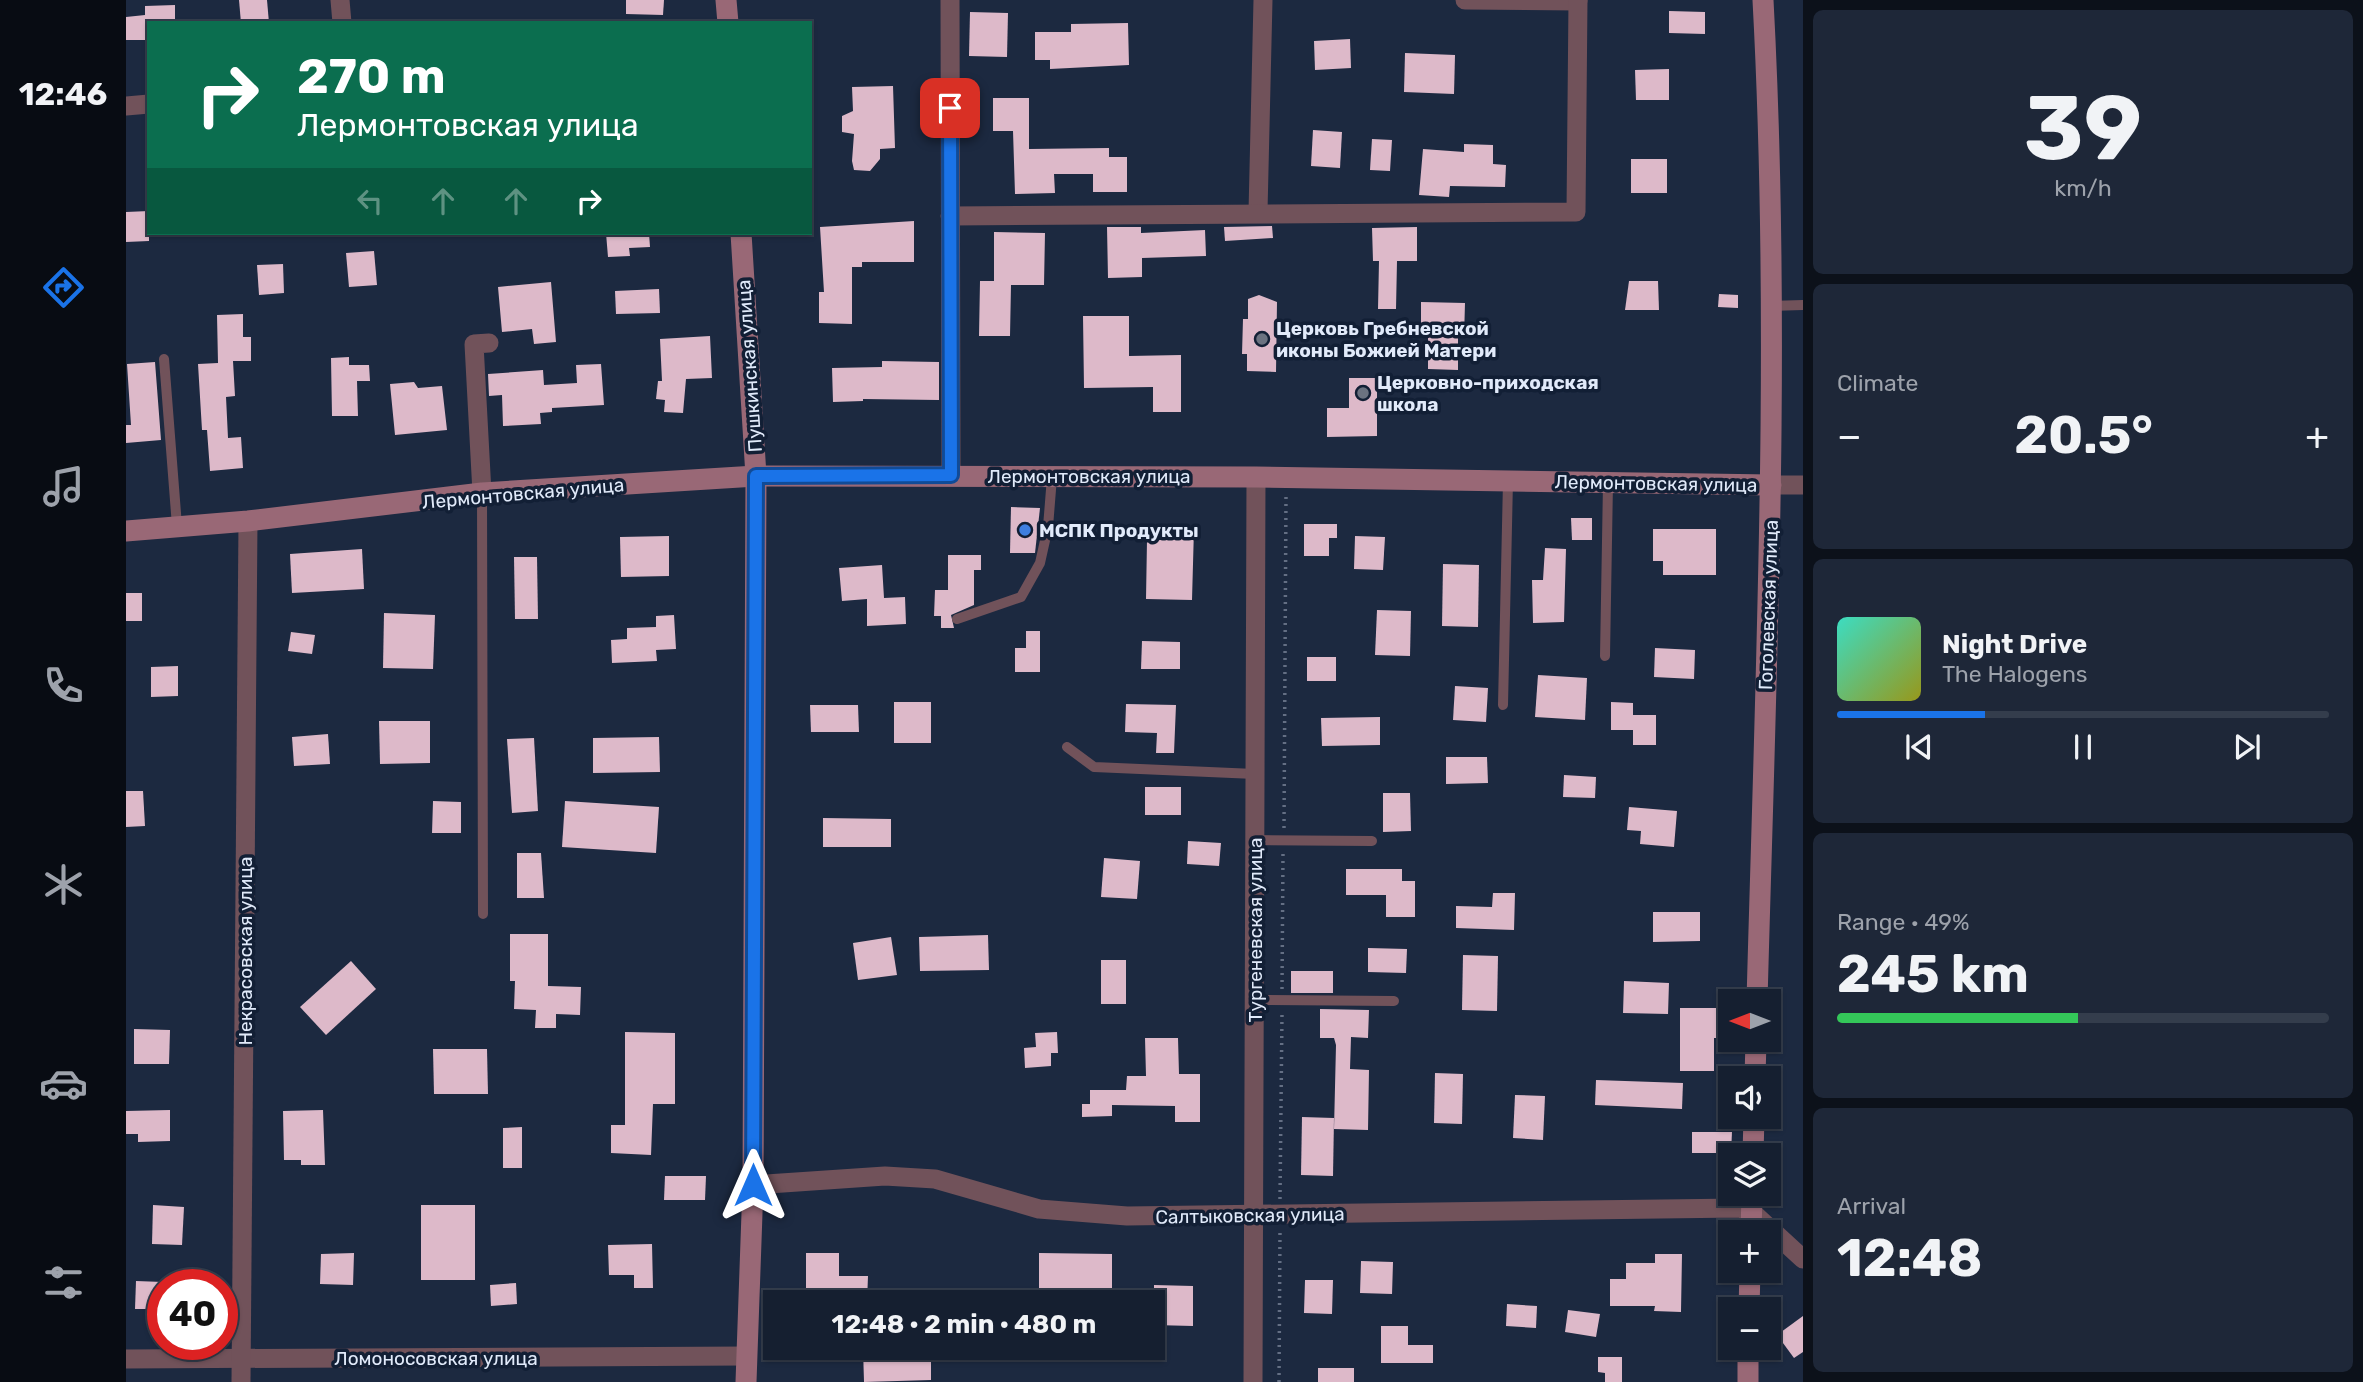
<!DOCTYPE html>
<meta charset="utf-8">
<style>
:root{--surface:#151f30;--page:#1e2738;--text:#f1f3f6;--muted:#9da2ab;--line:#343d4c;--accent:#1a73e8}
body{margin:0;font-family:Rubik,sans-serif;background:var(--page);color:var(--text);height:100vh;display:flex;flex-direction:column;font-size:26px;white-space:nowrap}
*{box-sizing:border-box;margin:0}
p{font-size:23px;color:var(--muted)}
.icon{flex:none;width:38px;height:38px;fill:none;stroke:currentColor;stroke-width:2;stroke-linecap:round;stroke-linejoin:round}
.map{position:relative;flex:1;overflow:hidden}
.panel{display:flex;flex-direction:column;gap:10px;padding:10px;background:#0c111a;width:560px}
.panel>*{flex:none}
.hud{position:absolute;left:21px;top:21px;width:665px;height:214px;border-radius:0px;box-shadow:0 2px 5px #0004,0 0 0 2px var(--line);background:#0b6e4f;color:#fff;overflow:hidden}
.needle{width:46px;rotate:270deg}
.fabs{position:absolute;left:1592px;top:989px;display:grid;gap:14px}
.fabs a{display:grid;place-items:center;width:63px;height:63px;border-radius:0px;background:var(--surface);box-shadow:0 2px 5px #0004,0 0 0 2px var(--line);font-size:35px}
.speed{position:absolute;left:21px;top:1269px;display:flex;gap:14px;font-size:35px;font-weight:700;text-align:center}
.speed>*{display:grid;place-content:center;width:91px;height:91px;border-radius:50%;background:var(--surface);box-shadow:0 2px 5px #0004,0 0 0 2px var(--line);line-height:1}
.speed .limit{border:10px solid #d22;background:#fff;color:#111}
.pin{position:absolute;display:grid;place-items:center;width:60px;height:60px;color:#fff;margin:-30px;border-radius:14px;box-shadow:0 4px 10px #0006}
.me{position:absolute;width:77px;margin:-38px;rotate:0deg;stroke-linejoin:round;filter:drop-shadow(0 0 5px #0008)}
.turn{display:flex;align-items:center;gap:24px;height:147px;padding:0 35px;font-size:32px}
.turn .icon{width:91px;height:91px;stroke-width:2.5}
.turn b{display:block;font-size:49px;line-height:60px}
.lanes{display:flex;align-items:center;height:66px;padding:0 35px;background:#0003;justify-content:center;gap:35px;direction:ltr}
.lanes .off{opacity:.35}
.big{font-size:52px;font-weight:700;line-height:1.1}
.panel .widget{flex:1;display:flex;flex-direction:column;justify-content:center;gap:10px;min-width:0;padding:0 24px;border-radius:10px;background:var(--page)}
.panel .dial{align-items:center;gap:0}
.dial b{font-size:91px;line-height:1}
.song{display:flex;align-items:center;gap:21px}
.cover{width:84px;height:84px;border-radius:10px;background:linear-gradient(135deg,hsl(170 70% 55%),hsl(60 70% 35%))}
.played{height:7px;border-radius:4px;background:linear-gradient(90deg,var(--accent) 30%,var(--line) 30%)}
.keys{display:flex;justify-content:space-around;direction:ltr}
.heat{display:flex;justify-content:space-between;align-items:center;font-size:38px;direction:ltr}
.charge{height:10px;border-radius:5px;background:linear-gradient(90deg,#34c759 49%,var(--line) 0)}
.trip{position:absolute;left:637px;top:1290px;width:402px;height:70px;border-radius:0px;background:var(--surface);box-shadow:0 2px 5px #0004,0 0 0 2px var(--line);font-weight:700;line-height:70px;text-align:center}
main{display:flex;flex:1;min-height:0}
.tabs{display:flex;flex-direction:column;width:126px;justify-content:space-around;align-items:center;background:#080c13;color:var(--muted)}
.tabs .icon{width:49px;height:49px}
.tabs .selected{color:var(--accent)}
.tabs b{font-size:32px;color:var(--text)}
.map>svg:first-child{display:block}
.building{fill:#ddb9c9}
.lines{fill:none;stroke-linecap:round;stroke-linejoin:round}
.path{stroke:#646f84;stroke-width:3.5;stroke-dasharray:2 5;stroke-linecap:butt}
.lane{stroke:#71525a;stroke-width:10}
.street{stroke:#71525a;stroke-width:19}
.secondary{stroke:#996876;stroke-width:21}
.route-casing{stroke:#114b97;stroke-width:18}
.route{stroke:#1a73e8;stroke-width:12}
.worship-dot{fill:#6b7280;stroke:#121f35;stroke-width:2.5}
.shop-dot{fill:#3f7fe0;stroke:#121f35;stroke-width:2.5}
.labels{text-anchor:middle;stroke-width:7;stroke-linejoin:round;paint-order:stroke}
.poi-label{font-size:19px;font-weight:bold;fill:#e1eafa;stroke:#121f35;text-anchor:start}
.street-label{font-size:19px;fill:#e1eafa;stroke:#121f35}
</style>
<main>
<nav class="tabs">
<b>12:46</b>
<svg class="icon selected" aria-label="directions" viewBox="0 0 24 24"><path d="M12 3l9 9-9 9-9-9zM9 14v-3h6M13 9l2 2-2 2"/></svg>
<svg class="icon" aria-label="music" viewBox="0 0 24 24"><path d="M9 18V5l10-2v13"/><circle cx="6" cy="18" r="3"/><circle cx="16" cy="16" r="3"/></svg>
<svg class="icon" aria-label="phone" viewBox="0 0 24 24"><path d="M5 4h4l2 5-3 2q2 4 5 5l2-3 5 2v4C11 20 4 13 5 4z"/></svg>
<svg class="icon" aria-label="climate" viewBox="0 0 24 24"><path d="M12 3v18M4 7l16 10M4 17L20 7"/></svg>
<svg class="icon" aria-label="car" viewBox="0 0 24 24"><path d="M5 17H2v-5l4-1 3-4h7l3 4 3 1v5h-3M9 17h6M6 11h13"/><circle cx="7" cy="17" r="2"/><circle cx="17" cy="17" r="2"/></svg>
<svg class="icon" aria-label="filters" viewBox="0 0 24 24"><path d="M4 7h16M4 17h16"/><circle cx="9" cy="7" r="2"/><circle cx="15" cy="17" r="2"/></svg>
</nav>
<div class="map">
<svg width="1677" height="1382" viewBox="0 0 1677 1382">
<rect width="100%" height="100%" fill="#1c2940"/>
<!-- building -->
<g class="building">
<polygon points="113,0 141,0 143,23 115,23"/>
<polygon points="500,0 538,0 537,15 500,14"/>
<polygon points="49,5 49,23 23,23 23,40 0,40 0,17 19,15 19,6"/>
<polygon points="1543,11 1579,12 1579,34 1543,33"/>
<polygon points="844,12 882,13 881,57 843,56"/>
<polygon points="1002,23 1003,65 924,69 924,60 909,60 909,32 945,32 945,24"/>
<polygon points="1224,39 1225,68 1189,70 1188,41"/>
<polygon points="1279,53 1329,55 1328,94 1278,92"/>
<polygon points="1543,69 1543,100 1510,100 1509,70"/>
<polygon points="767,86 769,148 754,149 754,159 744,171 728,170 726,161 728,134 716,132 716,116 727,111 726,87"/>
<polygon points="867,98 903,98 903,149 983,148 983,157 1001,157 1001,192 967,192 967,174 928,174 929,193 889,194 887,131 867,131"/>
<polygon points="1187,130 1216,132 1214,168 1185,166"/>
<polygon points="1246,139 1266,140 1264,171 1244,170"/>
<polygon points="1338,144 1367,145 1367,164 1380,165 1379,187 1324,186 1323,197 1293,195 1297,149 1338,152"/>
<rect x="1505" y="159" width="36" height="34"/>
<polygon points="23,211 23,241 0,242 0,212"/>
<polygon points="788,221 788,262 736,262 736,267 726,267 726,324 693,323 693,292 698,292 694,227"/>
<polygon points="1146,226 1147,238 1099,241 1098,227"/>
<polygon points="981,227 1015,227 1015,233 1079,230 1080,256 1016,258 1016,277 982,278"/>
<polygon points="1291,227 1291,261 1271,261 1270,309 1252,309 1253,261 1247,261 1246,228"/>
<polygon points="868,232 919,233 918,285 885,285 884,336 853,336 854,281 868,281"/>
<polygon points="480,233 523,233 524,247 503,248 504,256 482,257"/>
<polygon points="248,251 251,285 223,287 220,253"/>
<polygon points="157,264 158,293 133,295 131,265"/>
<polygon points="1503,281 1532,281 1533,310 1499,310"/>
<polygon points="425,282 430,342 408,344 406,329 376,332 372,287"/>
<polygon points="533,289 534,313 490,314 489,291"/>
<polygon points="1593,294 1612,295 1612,308 1592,307"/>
<polygon points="1133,295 1151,302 1150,372 1121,371 1121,354 1116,354 1117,319 1122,319 1122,299"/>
<polygon points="1295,302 1339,303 1338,338 1332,338 1332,370 1302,369 1302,337 1295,337"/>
<polygon points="117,314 117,337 125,337 125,361 107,361 109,396 100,397 102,438 115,437 117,468 84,471 81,430 76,430 72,364 92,363 91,315"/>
<polygon points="957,316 1003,316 1003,356 1055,355 1055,412 1027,412 1027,387 958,388"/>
<polygon points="584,336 586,378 560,379 557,413 538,412 539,400 530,399 532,381 536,381 534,339"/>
<polygon points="223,357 223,365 243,365 244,381 231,381 232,416 206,416 205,358"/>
<polygon points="756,361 813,362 813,400 737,399 737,401 707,402 706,368 756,367"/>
<polygon points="29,362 35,440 0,443 0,425 5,425 1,364"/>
<polygon points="475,364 478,405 426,408 426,412 414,413 415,424 377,426 376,395 363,396 362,374 417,370 418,385 451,383 450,365"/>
<polygon points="1223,378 1251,378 1251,436 1201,437 1201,408 1223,408"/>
<polygon points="288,382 292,388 316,386 321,430 269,435 264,384"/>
<polygon points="885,507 914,508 909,553 884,553"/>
<polygon points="1445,518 1466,518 1466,540 1446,540"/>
<polygon points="1178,524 1211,524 1211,538 1203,538 1203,556 1178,556"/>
<polygon points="1035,527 1068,528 1066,600 1020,599 1021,540 1035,540"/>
<polygon points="1527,529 1590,529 1590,575 1537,575 1537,561 1527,561"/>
<polygon points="543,536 543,576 495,577 494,537"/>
<polygon points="1229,536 1259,537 1257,570 1228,569"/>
<polygon points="1419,548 1440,549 1438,622 1407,623 1406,580 1417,580"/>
<polygon points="236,549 238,589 166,593 164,554"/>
<polygon points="822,555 855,555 855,570 848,570 848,605 825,615 828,628 815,628 815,616 808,616 809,590 822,590"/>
<polygon points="388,557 411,557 412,619 389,619"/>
<polygon points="1317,564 1353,565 1352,627 1316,626"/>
<polygon points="756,565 758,598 779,597 780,624 741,626 741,599 716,601 713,568"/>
<rect x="0" y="593" width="16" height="28"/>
<polygon points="1251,610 1285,611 1284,656 1249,655"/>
<polygon points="258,613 309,615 307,669 257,668"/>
<polygon points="548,615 550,649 530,650 531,661 486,663 485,640 501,639 501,628 530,627 530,616"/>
<polygon points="900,631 914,631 914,672 889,672 889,648 900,648"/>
<polygon points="165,632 189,635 186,654 162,651"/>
<polygon points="1016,641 1054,642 1054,669 1015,669"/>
<polygon points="1529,648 1569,650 1568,679 1528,677"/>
<rect x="1181" y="657" width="29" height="24"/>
<polygon points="52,666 52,696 25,697 25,667"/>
<polygon points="1412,675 1461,678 1459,720 1409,717"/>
<polygon points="1329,686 1362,688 1360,722 1327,720"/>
<rect x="768" y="702" width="37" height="41"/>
<polygon points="1485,702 1507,703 1507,715 1530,715 1530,745 1507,745 1507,730 1485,730"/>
<polygon points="1000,704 1050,705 1048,753 1030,753 1031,733 999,732"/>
<polygon points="684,705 732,705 733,732 685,732"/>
<polygon points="1254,717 1254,745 1196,746 1195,718"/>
<polygon points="253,721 304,721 304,763 254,764"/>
<polygon points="202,734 204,764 168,766 166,737"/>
<polygon points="533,737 534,772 467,773 467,738"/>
<polygon points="408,738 412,811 386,813 381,739"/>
<polygon points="1320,757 1361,757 1362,783 1320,784"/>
<polygon points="1438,775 1470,777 1469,798 1437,797"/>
<rect x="1019" y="787" width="36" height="28"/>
<polygon points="0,791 17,791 19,826 0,827"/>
<polygon points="1257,793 1284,793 1285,831 1257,832"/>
<polygon points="307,801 335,802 335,833 306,833"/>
<polygon points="439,801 533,807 530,853 436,847"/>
<polygon points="1503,807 1551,811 1548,847 1514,844 1515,831 1501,830"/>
<polygon points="697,818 765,819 765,847 697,847"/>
<polygon points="1062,841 1095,843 1093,866 1061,864"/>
<polygon points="391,853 415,853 418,898 391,898"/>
<polygon points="978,858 1014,861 1011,899 975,897"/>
<polygon points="1220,869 1276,869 1276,881 1289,881 1289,917 1260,917 1260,895 1220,895"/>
<polygon points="1367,893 1389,893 1388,930 1330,928 1330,906 1366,907"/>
<polygon points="1527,912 1574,912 1574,941 1527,942"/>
<polygon points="384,934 422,934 422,986 455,987 454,1015 430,1014 430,1028 409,1028 410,1010 388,1009 389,981 384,981"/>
<polygon points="862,935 863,970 794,971 793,937"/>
<polygon points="765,937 771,975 732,980 727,943"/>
<polygon points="1242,948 1281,949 1280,973 1242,972"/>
<polygon points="1337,955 1372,956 1371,1011 1336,1010"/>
<rect x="975" y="960" width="25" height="44"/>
<polygon points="225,961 250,989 200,1035 174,1007"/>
<rect x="1165" y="971" width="42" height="22"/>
<polygon points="1498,981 1543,983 1542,1014 1497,1013"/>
<polygon points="1554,1008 1605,1008 1605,1038 1588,1038 1588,1071 1554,1071"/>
<polygon points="1194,1009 1243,1010 1242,1038 1225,1037 1224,1069 1243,1070 1242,1130 1208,1129 1210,1045 1208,1038 1194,1038"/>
<polygon points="8,1029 44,1030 43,1064 8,1064"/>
<polygon points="499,1032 549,1033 549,1104 527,1104 525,1155 485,1153 485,1125 499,1125"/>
<polygon points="931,1032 932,1053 925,1053 925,1066 899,1068 898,1048 910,1047 909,1033"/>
<polygon points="1019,1038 1052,1038 1053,1074 1074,1074 1074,1122 1049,1122 1049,1106 986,1105 986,1116 956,1117 956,1104 964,1104 964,1090 1000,1090 1001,1076 1020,1076"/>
<polygon points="307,1049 361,1049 362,1094 308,1094"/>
<polygon points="1309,1073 1337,1074 1336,1124 1308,1123"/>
<polygon points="1470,1080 1557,1083 1556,1109 1469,1105"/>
<polygon points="1389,1095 1419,1096 1417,1140 1387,1138"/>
<polygon points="44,1110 44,1141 12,1142 12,1134 0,1134 0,1111"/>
<polygon points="197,1110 199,1165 175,1165 175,1160 158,1160 157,1111"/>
<polygon points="1176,1117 1208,1118 1207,1176 1175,1175"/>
<polygon points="396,1127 396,1168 377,1168 377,1128"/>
<polygon points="1566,1132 1606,1132 1605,1153 1566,1153"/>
<polygon points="539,1176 580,1176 579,1200 538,1200"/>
<polygon points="27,1205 58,1207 56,1245 26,1244"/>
<rect x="295" y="1205" width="54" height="75"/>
<polygon points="526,1244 527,1288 508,1288 508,1275 483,1275 482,1245"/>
<polygon points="228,1253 227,1285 194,1284 195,1254"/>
<polygon points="680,1253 713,1253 713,1276 742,1276 741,1302 708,1302 708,1289 680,1289"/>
<polygon points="913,1253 986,1254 986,1302 913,1302"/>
<polygon points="1529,1254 1556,1254 1555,1312 1528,1311 1529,1306 1484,1306 1484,1279 1500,1279 1500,1263 1529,1263"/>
<polygon points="1235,1261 1267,1262 1266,1294 1234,1293"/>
<polygon points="1179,1280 1207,1280 1206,1314 1178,1313"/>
<polygon points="10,1281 37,1282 37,1309 9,1309"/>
<polygon points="390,1283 391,1304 365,1306 364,1285"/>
<polygon points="1028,1285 1067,1286 1067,1326 1028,1325"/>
<polygon points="1381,1304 1411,1306 1410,1328 1380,1326"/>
<polygon points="1442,1310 1474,1314 1470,1337 1439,1332"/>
<polygon points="1677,1316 1677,1352 1668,1358 1651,1335"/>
<polygon points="1255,1326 1282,1326 1282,1345 1307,1345 1307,1363 1255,1363"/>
<polygon points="737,1348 805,1348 805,1380 738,1382"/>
<polygon points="1472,1357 1496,1357 1496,1382 1479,1382 1479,1373 1472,1372"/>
<rect x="1192" y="1368" width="36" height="14"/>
</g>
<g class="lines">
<!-- path -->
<g class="path">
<polyline points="1158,828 1160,496"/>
<polyline points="1156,989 1157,853"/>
<polyline points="1154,1199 1156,1014"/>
<polyline points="1153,1382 1154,1231"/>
</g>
<!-- lane -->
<g class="lane">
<polyline points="1644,306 1677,305"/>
<polyline points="38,359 51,526"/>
<polyline points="356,493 357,914"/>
<polyline points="831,619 895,597 914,563 922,527 926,477"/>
<polyline points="1479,656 1482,483"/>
<polyline points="1377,705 1382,481"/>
<polyline points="941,747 968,767 1129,774"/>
<polyline points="1129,840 1246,841"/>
<polyline points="1129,1000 1268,1001"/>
</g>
<!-- street -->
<g class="street">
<polyline points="214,0 216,23"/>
<polyline points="824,0 825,476"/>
<polyline points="1339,0 1452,1"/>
<polyline points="0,106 23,104"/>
<polyline points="1132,212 1137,0"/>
<polyline points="824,216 1450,212 1452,0"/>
<polyline points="1645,485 1677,485"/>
<polyline points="356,493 348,344 363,343"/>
<polyline points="627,1185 759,1176 809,1179 913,1209 1001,1216 1613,1208 1626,1212 1677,1259"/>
<polyline points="0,1359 620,1356"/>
<polyline points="115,1382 122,521"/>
<polyline points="1127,1382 1130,477"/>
</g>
<!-- secondary -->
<g class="secondary">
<polyline points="600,0 602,23"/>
<polyline points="615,233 630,476 627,1185 620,1382"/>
<polyline points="0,531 122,521 356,493 630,476 1130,477 1645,485"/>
<path d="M 1631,1001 C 1640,668 1655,333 1637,0"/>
<polyline points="1629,1078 1630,1040"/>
<polyline points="1627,1155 1628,1116"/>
<polyline points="1625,1232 1626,1194"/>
<polyline points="1623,1309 1624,1270"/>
<polyline points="1622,1382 1622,1348"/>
</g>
</g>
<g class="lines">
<defs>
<polyline id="route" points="627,1185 630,476 825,475 824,108"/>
</defs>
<!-- route casing -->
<use href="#route" class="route-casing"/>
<!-- route -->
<use href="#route" class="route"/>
</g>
<!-- markers -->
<g class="worship-dot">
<circle cx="1136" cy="339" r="7"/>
<circle cx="1237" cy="393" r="7"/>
</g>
<circle class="shop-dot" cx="899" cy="530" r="7"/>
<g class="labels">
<!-- poi labels -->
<g class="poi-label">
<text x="1150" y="335">Церковь Гребневской<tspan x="1150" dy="22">иконы Божией Матери</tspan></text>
<text x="1251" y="389">Церковно-приходская<tspan x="1251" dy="22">школа</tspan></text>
<text x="913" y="537">МСПК Продукты</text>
</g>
<!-- street labels -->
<g class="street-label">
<text transform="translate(623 366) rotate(-94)" y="7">Пушкинская улица</text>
<text x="963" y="483">Лермонтовская улица</text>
<text transform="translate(1530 483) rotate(1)" y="7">Лермонтовская улица</text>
<text transform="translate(397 493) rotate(-5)" y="7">Лермонтовская улица</text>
<text transform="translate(1642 605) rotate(-88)" y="7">Гоголевская улица</text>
<text transform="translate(1129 930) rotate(-90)" y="7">Тургеневская улица</text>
<text transform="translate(119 951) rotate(-90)" y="7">Некрасовская улица</text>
<text transform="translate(1124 1215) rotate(-1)" y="7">Салтыковская улица</text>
<text x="310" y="1365">Ломоносовская улица</text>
</g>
</g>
</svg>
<div class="fabs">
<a><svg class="needle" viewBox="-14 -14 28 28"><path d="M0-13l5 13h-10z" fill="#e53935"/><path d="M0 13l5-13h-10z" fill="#9da2ab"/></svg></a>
<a><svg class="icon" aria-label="sound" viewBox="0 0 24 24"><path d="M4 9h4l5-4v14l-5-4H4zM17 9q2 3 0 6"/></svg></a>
<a><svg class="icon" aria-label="layers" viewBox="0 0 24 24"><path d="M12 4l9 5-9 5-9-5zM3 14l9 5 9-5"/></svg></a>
<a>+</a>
<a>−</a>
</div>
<div class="speed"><div class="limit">40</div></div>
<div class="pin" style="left:824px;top:108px;background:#d93025"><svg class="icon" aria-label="arrive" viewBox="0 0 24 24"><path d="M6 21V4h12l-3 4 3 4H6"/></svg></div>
<svg class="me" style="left:627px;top:1185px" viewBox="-20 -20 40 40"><path d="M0-17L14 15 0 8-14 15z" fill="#1a73e8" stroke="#fff" stroke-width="4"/></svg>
<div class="trip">12:48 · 2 min · 480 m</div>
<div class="hud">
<div class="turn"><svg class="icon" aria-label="right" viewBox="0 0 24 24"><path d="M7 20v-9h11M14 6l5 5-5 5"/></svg><div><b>270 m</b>Лермонтовская улица</div></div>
<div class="lanes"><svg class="icon off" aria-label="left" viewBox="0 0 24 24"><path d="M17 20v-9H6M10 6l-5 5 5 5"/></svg><svg class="icon off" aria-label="ahead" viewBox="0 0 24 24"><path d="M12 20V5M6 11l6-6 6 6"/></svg><svg class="icon off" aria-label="ahead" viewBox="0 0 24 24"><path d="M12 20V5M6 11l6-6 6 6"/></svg><svg class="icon" aria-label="right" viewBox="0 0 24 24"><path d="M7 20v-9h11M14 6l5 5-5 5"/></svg></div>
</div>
</div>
<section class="panel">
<div class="widget dial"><b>39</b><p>km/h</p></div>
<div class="widget"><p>Climate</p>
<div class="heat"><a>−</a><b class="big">20.5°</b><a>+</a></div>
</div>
<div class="widget">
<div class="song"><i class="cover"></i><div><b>Night Drive</b><p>The Halogens</p></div></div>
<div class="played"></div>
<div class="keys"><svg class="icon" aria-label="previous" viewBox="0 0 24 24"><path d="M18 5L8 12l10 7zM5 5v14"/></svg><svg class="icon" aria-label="pause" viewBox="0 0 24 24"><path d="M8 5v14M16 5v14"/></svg><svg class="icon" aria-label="next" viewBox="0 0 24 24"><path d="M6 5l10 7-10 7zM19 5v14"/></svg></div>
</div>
<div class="widget"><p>Range · 49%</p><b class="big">245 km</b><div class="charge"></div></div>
<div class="widget"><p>Arrival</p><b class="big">12:48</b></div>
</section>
</main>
